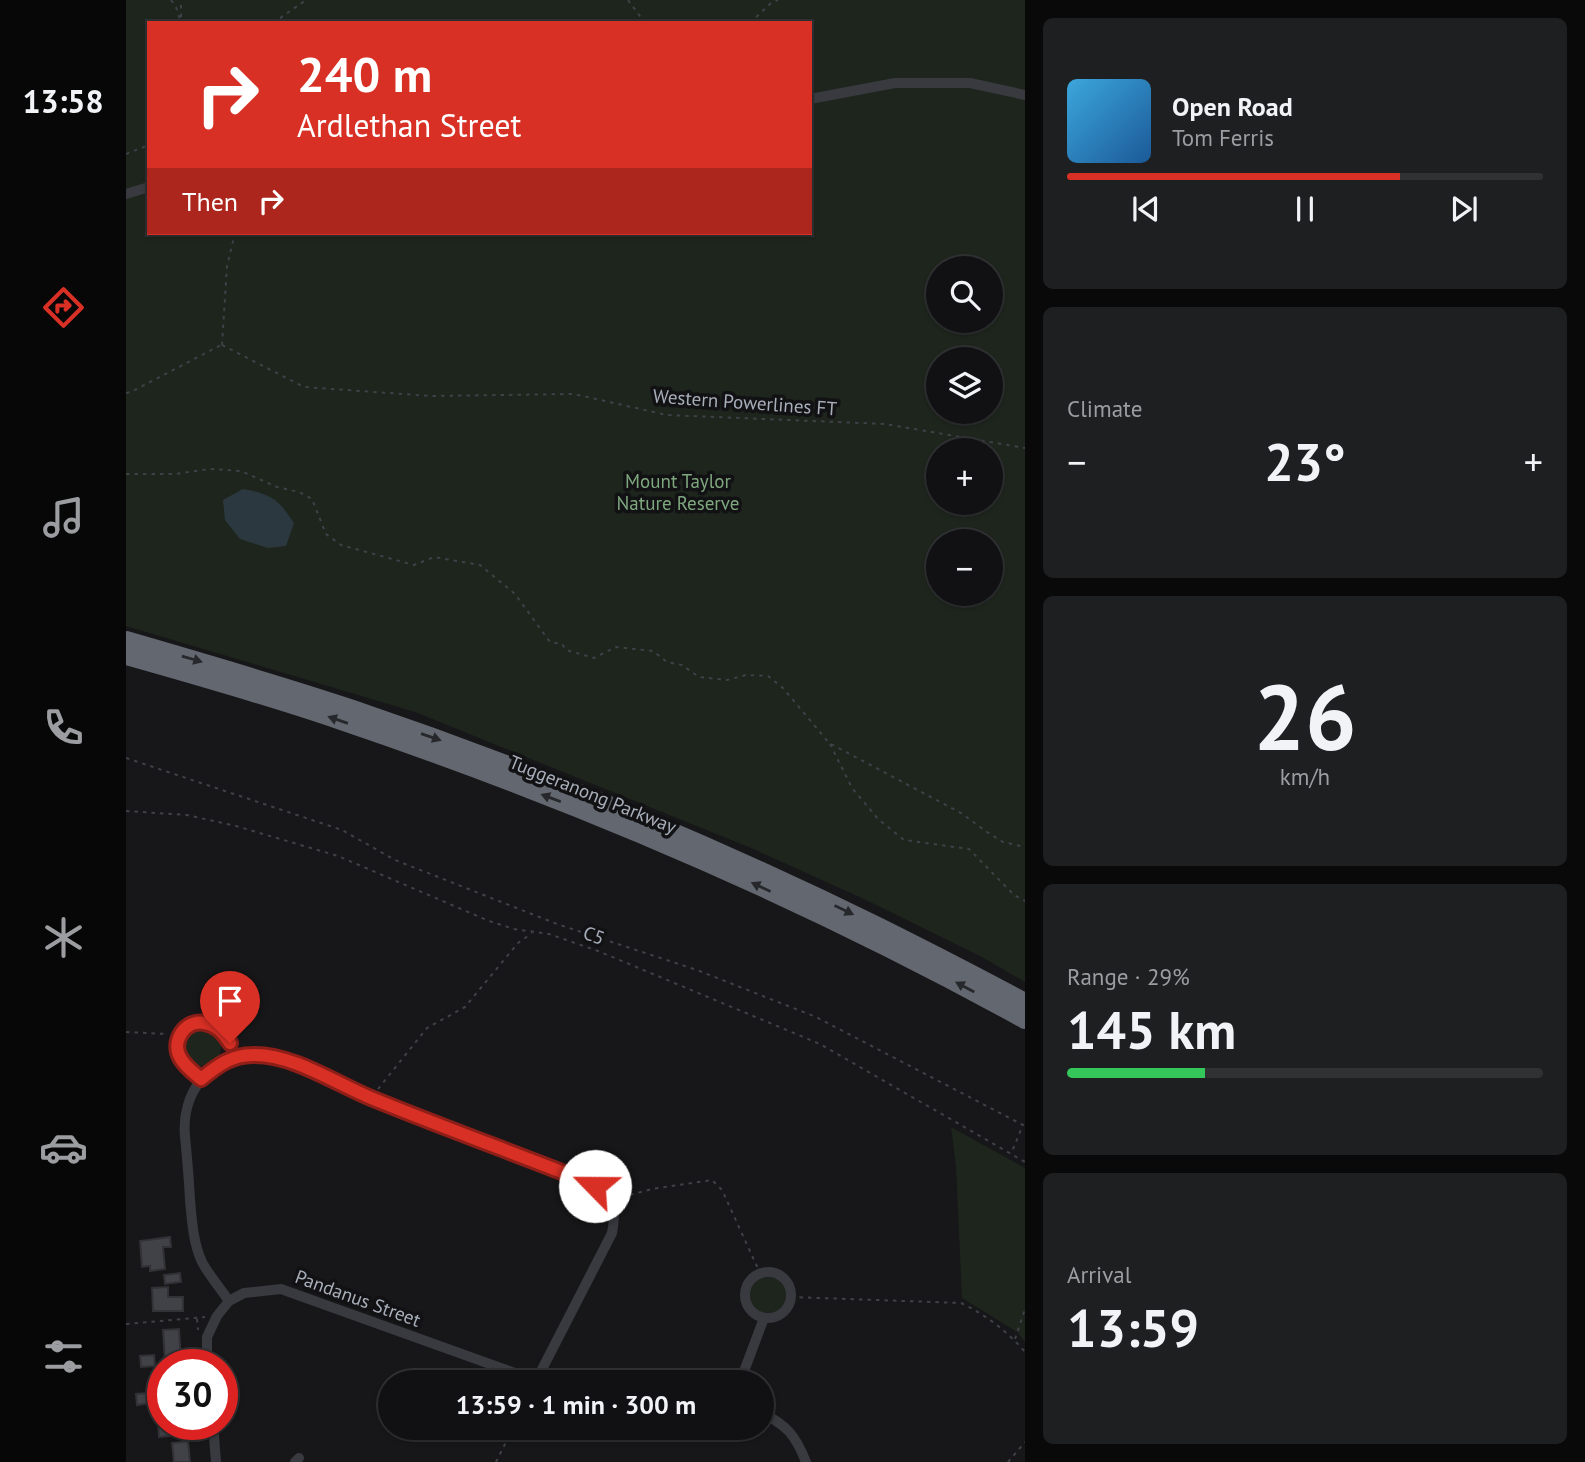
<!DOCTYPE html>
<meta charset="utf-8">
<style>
:root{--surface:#111113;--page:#1e1f21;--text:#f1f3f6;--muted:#9c9da0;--line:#303133;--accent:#d93025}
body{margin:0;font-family:"PT Sans",sans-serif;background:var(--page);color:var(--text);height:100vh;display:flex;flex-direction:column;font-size:26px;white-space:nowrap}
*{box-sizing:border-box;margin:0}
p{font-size:23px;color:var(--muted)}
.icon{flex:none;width:38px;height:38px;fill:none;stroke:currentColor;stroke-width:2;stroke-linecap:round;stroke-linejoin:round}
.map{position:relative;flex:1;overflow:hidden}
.sheet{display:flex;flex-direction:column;gap:18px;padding:18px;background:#09090a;width:560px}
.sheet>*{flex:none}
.banner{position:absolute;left:21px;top:21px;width:665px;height:214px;border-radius:0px;box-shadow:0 2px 5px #0004,0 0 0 2px var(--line);background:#d93025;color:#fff;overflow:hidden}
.tools{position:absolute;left:800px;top:256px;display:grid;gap:14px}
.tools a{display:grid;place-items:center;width:77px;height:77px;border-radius:50%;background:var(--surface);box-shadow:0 2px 5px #0004,0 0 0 2px var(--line);font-size:35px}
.speed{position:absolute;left:21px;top:1349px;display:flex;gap:14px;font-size:35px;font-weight:700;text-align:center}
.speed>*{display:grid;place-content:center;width:91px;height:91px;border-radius:50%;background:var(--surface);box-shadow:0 2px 5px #0004,0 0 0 2px var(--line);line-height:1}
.speed .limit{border:10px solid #d22;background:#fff;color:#111}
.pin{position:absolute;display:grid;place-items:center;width:60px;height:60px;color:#fff;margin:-72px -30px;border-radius:50% 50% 50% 0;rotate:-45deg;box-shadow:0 0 7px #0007}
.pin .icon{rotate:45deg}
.me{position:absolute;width:77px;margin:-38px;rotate:293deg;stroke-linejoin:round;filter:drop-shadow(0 0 5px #0008)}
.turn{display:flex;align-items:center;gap:24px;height:147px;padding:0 35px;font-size:32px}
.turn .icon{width:91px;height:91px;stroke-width:2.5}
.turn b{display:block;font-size:49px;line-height:60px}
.then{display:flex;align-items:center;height:66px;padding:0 35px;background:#0003;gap:14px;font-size:26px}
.big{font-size:52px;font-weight:700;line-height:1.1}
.sheet .card{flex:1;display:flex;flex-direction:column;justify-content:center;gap:10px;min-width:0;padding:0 24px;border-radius:10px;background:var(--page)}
.sheet .dial{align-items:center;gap:0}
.dial b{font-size:91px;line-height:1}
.song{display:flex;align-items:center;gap:21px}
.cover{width:84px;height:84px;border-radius:10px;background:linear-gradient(135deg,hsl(200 70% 55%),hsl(210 70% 35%))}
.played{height:7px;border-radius:4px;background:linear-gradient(90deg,var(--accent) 70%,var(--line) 70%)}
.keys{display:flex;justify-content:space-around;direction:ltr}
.heat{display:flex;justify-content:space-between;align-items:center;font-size:38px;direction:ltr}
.charge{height:10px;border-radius:5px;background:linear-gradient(90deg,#34c759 29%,var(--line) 0)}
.trip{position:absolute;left:252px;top:1370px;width:396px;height:70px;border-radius:35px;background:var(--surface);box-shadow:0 2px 5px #0004,0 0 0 2px var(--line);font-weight:700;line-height:70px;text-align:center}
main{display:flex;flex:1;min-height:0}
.tab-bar{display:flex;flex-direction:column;width:126px;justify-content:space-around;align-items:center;background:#070708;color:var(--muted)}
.tab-bar .icon{width:49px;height:49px}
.tab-bar .active{color:var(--accent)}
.tab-bar b{font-size:32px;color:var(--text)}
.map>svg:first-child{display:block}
.green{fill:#1d251d;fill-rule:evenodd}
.water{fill:#2c383f}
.building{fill:#414247;stroke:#313136;stroke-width:2}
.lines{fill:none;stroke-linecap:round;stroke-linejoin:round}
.path{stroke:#3e4146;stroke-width:2;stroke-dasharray:3.5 5;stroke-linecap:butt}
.street{stroke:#383a3f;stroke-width:10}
.highway{stroke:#636870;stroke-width:18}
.oneway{fill:#26282b}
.route-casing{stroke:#8d1f18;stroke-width:18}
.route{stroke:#d93025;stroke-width:12}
.labels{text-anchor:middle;stroke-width:7;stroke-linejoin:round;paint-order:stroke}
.street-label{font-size:19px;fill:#a8afba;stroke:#121214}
.park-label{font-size:19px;fill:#7fa77e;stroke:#121214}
</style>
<main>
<nav class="tab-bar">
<b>13:58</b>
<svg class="icon active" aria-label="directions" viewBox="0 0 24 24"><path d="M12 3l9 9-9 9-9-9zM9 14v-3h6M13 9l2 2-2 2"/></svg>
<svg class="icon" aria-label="music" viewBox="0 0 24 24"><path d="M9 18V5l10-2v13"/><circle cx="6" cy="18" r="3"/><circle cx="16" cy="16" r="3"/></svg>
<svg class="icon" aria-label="phone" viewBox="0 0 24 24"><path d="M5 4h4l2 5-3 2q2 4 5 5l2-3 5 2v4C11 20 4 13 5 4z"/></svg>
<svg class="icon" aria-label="climate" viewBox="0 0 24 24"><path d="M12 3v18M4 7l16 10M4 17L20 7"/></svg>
<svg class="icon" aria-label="car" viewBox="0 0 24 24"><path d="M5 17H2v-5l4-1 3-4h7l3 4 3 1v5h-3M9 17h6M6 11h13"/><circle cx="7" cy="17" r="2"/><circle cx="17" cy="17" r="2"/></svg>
<svg class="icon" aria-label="filters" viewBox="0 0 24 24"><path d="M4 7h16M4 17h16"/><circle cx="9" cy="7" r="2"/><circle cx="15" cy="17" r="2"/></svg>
</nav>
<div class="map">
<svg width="899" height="1462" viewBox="0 0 899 1462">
<rect width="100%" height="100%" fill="#171719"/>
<!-- green -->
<g class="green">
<path d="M 0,0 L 899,0 L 899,982 L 854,956 L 740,900 L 625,848 L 289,712 L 0,626 ZM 23,23 L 684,23 L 684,233 L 23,233 ZM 812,268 L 864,268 L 864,320 L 812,320 ZM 812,359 L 864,359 L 864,411 L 812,411 ZM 812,450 L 864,450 L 864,502 L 812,502 ZM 812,541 L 864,541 L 864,593 L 812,593 Z"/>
<path d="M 77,1025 C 81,1028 89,1031 92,1035 C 94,1037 95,1043 95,1046 C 95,1065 76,1070 61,1062 L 54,1043 L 60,1030 Z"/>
<polygon points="825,1127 899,1168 899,1342 891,1332 836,1298 830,1166"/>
<circle cx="642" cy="1295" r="18"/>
</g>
<!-- water -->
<path class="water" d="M 117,489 C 146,494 152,499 168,523 L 160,546 L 142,548 L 114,539 L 99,520 L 97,500 Z"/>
<!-- building -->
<g class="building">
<polygon points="44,1237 45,1247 37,1247 39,1269 24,1271 24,1266 16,1267 14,1241"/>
<polygon points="54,1273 55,1282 39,1284 38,1275"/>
<polygon points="42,1287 42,1297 57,1297 57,1311 27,1311 26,1288"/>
<polygon points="53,1329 55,1360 39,1361 37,1330"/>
<polygon points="28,1355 29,1366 15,1367 14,1356"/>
<polygon points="37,1371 37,1395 28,1391"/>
<polygon points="23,1393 25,1403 11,1405 10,1394"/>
<polygon points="32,1423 54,1424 55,1435 33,1437"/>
<polygon points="62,1441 64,1462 48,1462 46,1443"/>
</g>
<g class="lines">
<!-- path -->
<g class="path">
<polyline points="45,0 50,7 55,23"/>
<polyline points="502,0 519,23"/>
<polyline points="55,17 55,0"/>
<polyline points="147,23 180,0"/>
<polyline points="624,23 645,3 652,0"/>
<polyline points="0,154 23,145"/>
<polyline points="96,345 178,387 305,396 448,394 541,415 759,424 899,448"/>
<polyline points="96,345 101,266 109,233"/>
<polyline points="0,393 5,392 95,345"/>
<polyline points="0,474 49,474 84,469 115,471 151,487 173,492 186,499 200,534 215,545 288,565 308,557 354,565 389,594 424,642 436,644 440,650 468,658 490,647 527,651 541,662 556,665 573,677 601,680 620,675 642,676 657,688 703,743 835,813 861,832 877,842 899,847"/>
<polyline points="704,744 726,788 752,819 778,840 843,849 888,895 899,901"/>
<polyline points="0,758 216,830 269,860 431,924 571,970 690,1017 897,1125 885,1154"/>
<polyline points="0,811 61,815 110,826 212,856 363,921 388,929 423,934 472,951 694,1044 899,1162"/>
<polyline points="0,1032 41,1034"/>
<polyline points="252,1089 301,1028 339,1007 392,943 406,933"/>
<polyline points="496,1197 526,1189 586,1180 596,1190 634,1273"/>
<path d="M 665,1297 L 835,1303 C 860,1315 881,1331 899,1352"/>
<polyline points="71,1319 72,1330"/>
<polyline points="0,1324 79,1317"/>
<polyline points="889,1339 899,1309"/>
<polyline points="370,1462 387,1428"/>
<polyline points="882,1462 899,1442"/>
</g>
<!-- street -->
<g class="street">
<polyline points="684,99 769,83 844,83 899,95"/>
<polyline points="0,194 23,187"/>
<path d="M 75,1079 C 68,1072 59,1066 55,1059 C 35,1028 91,997 108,1057"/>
<circle cx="642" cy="1295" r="23"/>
<path d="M 103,1301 C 94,1288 83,1275 76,1262 C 67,1242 66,1221 64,1200 C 63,1179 61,1157 59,1136 C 55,1094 83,1055 128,1055 C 168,1055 210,1084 246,1098 C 317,1127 388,1153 459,1181 C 484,1194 492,1204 486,1233 L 410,1381"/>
<polyline points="81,1365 81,1337 91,1316 103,1301 118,1293 155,1289 414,1382"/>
<polyline points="614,1382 638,1318"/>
<path d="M 635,1412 C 661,1426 669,1434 680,1462"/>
<polyline points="87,1424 90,1462"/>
<polyline points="169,1462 173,1458"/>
</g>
<!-- highway -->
<g class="highway">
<path d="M 0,640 C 76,662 152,684 227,709 C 407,770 583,843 754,927 C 802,951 851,976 899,1002"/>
<path d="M 0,656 C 71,676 142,696 212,720 C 449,800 680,899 899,1020"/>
</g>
</g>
<!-- one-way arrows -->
<defs><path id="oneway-solid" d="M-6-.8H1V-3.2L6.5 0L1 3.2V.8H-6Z" transform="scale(1.75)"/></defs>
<g class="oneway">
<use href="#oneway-solid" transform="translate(66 659) rotate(16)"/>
<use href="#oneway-solid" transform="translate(212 720) rotate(-161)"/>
<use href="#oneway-solid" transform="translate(305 737) rotate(19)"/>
<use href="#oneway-solid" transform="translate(425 798) rotate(-159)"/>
<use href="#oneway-solid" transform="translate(635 887) rotate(-155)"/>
<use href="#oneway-solid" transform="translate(718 910) rotate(26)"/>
<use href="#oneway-solid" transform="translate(839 987) rotate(-152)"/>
</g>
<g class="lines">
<defs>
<path id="route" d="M 104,1043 C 98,1034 91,1025 79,1023 C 59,1019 44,1042 55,1059 C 60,1067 68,1073 75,1079 C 91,1066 105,1055 127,1055 C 166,1054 209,1083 245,1098 C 316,1127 388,1153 459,1181 L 469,1186"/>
</defs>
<!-- route casing -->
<use href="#route" class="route-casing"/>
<!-- route -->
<use href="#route" class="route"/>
</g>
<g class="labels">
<!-- street labels -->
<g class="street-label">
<text transform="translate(619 402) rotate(4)" y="7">Western Powerlines FT</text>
<text transform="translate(467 794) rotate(22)" y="7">Tuggeranong Parkway</text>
<text transform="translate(468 935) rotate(20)" y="7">C5</text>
<text transform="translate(232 1298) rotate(20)" y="7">Pandanus Street</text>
</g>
<!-- park labels -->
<g class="park-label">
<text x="552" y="488">Mount Taylor<tspan x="552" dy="22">Nature Reserve</tspan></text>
</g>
</g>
</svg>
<div class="tools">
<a><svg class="icon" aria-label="search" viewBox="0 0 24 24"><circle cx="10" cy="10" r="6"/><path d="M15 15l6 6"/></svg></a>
<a><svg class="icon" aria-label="layers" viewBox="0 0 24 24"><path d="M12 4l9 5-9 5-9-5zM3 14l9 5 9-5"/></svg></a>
<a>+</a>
<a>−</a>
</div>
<div class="speed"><div class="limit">30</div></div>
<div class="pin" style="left:104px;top:1043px;background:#d93025"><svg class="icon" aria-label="arrive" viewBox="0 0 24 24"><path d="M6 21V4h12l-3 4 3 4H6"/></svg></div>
<svg class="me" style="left:469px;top:1186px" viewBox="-20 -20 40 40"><circle r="19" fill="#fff"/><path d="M0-13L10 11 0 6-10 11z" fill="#d93025"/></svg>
<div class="trip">13:59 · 1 min · 300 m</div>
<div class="banner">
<div class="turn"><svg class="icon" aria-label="right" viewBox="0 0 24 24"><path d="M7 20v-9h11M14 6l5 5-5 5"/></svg><div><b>240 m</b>Ardlethan Street</div></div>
<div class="then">Then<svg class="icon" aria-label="right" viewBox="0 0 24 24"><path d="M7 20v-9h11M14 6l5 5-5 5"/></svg></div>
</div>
</div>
<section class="sheet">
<div class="card">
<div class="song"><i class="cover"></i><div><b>Open Road</b><p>Tom Ferris</p></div></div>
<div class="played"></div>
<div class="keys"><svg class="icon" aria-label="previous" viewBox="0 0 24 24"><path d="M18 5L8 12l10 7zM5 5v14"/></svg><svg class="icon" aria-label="pause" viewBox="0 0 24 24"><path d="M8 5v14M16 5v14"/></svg><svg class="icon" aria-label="next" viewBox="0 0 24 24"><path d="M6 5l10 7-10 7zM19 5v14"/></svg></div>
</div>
<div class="card"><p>Climate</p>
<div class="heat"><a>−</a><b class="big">23°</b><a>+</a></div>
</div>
<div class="card dial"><b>26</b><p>km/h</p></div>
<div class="card"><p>Range · 29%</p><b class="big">145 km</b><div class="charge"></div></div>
<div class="card"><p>Arrival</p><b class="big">13:59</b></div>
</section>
</main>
